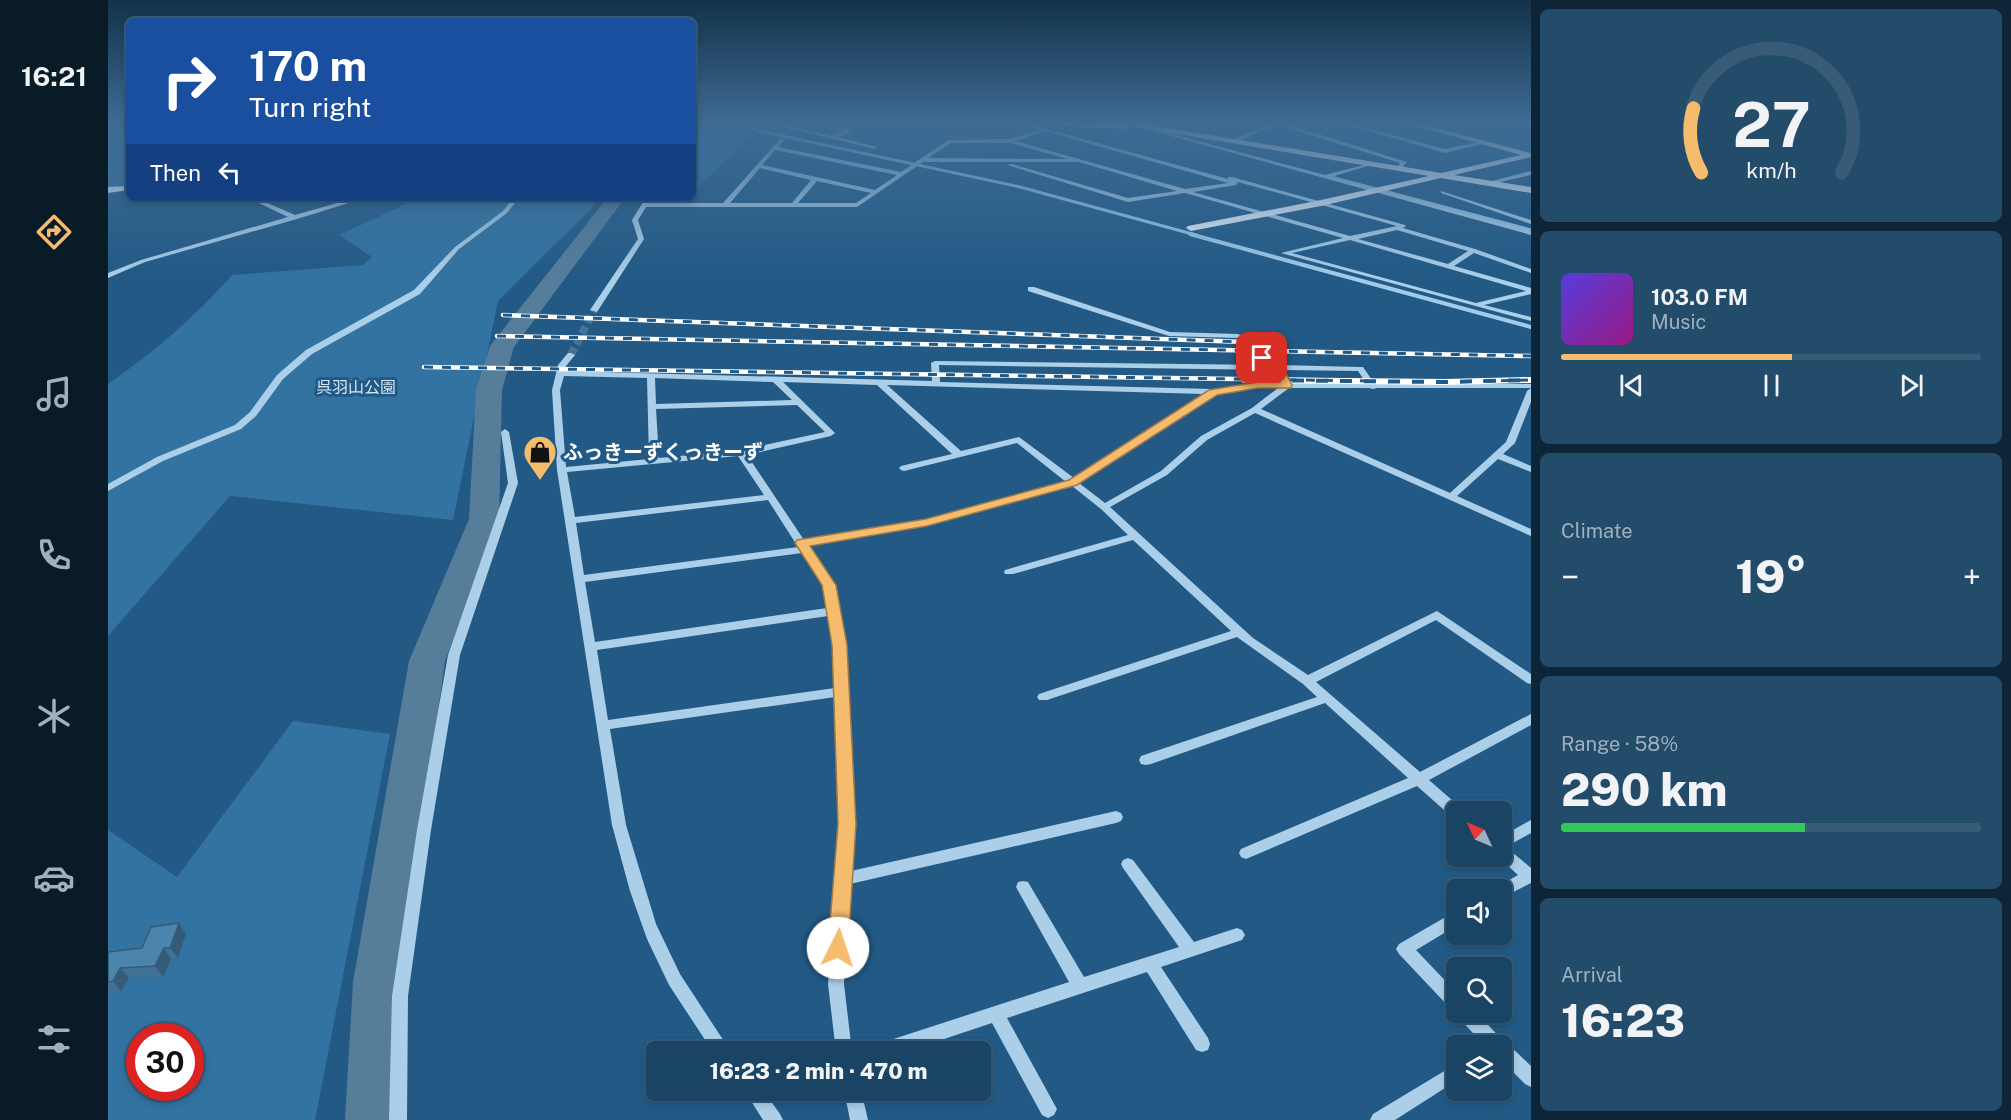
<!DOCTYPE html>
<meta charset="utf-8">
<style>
:root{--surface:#1a4464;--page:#234b6a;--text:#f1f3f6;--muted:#9fb0bf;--line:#385c78;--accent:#f5bc6e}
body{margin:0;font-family:"Public Sans","Noto Sans JP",sans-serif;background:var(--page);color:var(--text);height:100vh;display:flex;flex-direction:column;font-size:22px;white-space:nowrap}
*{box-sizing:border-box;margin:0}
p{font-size:20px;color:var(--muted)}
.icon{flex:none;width:33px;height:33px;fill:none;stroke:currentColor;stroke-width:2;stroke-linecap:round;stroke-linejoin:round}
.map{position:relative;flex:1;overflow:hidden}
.drawer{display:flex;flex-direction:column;gap:9px;padding:9px;background:#0e2537;width:480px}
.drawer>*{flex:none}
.top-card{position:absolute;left:18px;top:18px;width:570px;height:183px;border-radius:9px;box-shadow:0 3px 9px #0003,0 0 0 2px var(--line);background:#1a4fa0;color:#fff;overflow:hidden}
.needle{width:39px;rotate:314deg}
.tools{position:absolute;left:1338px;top:801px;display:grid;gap:12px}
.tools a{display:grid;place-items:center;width:66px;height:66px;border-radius:9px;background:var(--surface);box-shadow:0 3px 9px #0003,0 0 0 2px var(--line);font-size:30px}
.speed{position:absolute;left:18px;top:1023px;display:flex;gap:12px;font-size:30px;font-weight:700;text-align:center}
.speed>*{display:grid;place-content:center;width:78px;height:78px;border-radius:50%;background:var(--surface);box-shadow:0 3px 9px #0003,0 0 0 2px var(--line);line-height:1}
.speed .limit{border:9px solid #d22;background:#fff;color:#111}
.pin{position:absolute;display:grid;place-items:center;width:51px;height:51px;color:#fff;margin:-26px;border-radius:12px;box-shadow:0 3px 9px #0006}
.me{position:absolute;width:66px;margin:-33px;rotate:4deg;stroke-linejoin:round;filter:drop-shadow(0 0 4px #0008)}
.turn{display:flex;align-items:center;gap:21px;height:126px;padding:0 24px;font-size:27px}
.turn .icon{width:78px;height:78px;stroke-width:2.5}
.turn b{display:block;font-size:42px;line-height:51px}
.then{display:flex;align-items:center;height:57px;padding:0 24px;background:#0003;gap:12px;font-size:22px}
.big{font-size:45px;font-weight:800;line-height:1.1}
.drawer .card{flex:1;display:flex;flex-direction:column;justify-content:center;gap:9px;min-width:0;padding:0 21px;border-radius:9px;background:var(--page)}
.drawer .dial{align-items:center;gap:0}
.dial svg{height:156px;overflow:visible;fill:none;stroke:var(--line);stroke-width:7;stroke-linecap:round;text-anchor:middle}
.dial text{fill:var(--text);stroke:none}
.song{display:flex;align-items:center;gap:18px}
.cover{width:72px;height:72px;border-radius:9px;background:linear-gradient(135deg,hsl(250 70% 55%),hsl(310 70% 35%))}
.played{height:6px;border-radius:3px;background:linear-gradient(90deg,var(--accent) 55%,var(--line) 55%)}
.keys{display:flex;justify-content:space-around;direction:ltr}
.heat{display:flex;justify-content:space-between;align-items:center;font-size:33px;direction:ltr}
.charge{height:9px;border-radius:4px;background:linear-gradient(90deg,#34c759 58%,var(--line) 0)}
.trip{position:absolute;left:538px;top:1041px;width:345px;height:60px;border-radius:9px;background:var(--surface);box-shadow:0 3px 9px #0003,0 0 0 2px var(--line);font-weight:800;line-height:60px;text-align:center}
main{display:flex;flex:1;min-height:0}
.dock{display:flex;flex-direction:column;width:108px;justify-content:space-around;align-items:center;background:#0a1b28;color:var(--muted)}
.dock .icon{width:42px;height:42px}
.dock .selected{color:var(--accent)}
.dock b{font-size:27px;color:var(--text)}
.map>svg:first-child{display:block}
.green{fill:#3373a1;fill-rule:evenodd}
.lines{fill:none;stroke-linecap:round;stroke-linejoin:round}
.stream-far1{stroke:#9fccea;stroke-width:3}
.stream{stroke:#9fccea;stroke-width:4}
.river{fill:#567e9b;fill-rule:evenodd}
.minor-tunnel{stroke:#437397;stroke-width:8;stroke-dasharray:8 4;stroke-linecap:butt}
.minor{fill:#abcfe9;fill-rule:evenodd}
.major{fill:#eef6fe;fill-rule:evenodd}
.rail-far1-casing{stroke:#fff;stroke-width:4.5}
.rail-casing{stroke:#fff;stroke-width:6}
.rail-far1{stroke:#225a85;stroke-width:3;stroke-dasharray:9;stroke-linecap:butt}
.rail{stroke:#225a85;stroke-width:4;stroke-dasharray:12;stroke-linecap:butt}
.wall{fill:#407295}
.shaded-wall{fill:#345c79}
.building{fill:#4b84ad;stroke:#345c79;stroke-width:1.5}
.route{fill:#f5bc6e;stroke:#9f7a48;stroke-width:1.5}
.labels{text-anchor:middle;stroke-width:6;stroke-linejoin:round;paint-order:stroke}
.far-park-label{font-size:16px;fill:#cfe6f7;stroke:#225a85}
.poi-label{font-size:20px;font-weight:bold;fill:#fff;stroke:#225a85;text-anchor:start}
</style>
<main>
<nav class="dock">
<b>16:21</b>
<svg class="icon selected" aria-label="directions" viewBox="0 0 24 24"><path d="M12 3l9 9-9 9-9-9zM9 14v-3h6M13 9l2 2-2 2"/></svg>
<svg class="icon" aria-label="music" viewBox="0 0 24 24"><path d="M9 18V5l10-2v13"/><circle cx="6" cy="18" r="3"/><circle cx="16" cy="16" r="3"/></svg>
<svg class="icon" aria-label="phone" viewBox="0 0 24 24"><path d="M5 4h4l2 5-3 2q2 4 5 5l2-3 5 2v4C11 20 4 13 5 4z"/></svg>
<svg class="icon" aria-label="climate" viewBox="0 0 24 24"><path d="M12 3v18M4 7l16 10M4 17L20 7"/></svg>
<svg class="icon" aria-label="car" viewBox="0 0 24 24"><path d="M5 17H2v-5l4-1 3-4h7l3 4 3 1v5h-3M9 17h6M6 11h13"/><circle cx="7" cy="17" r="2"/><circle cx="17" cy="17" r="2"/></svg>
<svg class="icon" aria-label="filters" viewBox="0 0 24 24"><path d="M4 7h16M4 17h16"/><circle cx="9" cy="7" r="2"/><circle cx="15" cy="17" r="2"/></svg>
</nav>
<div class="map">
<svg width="1423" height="1120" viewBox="0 0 1423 1120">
<rect width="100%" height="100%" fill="#225a85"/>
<!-- green -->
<g class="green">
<polygon points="0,121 21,121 21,186 0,188"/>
<polygon points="585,121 632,121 634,126 646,133 585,192"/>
<path d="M 311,198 L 486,198 L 486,206 L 390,301 L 345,520 L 122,496 L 0,636 L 0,384 C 46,352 87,317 124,275 L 255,265 L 264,257 L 231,235 Z"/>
<path d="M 185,721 L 282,734 L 207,1120 L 0,1120 L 0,830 L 69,877 ZM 32,1036 L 82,1036 L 82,1088 L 32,1088 Z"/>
</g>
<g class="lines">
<!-- stream-far1 -->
<g class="stream-far1">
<polyline points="635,121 647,130 912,187 1088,235"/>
<polyline points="1022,121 1033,125"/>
<polyline points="1219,176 1423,230"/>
</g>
<!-- stream -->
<polyline class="stream" points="1082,234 1423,327"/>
<!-- river -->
<polygon class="river" points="496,198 514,198 514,202 406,347 394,390 391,519 337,661 293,982 289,1120 237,1120 245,982 301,661 361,519 368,390 382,346 496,202"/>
<!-- minor-tunnel -->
<g class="minor-tunnel">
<polyline points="1140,339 1154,358"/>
<polyline points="463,355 486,310"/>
</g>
<!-- minor -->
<g class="minor">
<polygon points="652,121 660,121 724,136 736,131 721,128 721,126 741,129 743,132 730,137 769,147 766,149"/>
<path d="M 903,121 L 910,121 L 1120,179 L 1120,177 L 1124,177 L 1297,225 L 1298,226 L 1295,228 L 1367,249 L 1423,269 L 1423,273 L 1366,253 L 1346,266 L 1423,288 L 1423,294 L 1376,305 L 1423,317 L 1423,321 L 1173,253 L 1235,238 L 1077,193 L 1020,202 L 899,165 L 904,164 L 1020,198 L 1069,191 L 971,162 L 815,162 L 749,207 L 538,207 L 530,220 L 536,239 L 489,312 L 482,310 L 530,239 L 524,220 L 537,199 L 541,199 L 540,203 L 615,203 L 673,138 L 676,140 L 670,147 L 793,172 L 840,140 L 902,139 L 931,130 ZM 937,131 L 1120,183 L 1077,189 L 907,141 ZM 843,143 L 902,143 L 960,159 L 820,158 ZM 667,150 L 789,175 L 767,190 L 654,165 ZM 652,168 L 703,180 L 684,203 L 622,203 ZM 709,181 L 763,193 L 748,203 L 690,203 ZM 1130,182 L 1289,226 L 1242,236 L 1085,192 L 1128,185 ZM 1289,230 L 1360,251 L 1340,264 L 1250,239 ZM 1242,240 L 1418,291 L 1368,303 L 1184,253 Z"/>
<polygon points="1049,121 1055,121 1042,128 1217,175 1263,163 1263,165 1223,177 1423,231 1423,235 1034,128"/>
<polygon points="1178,121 1181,123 1179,124 1299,162 1292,170 1288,170 1292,163 1173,126 1155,130 1126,143 1121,142 1151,128"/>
<polygon points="1226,121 1233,121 1337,149 1376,141 1379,143 1337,153"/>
<polygon points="1367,121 1380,123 1377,125"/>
<polygon points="1410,121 1423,123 1423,127 1410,122"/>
<polygon points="1423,171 1423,175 1379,185 1376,183"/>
<polygon points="1333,191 1423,220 1423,224 1333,193"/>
<polygon points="140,198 148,198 187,215 247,198 257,198 189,219 37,262 0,278 0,273 33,260 180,217"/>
<polygon points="405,198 411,198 399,213 351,249 312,294 204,354 175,379 148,416 133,429 55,461 0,491 0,484 49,457 127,425 142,412 169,375 198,350 306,290 347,247 395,211"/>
<polygon points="920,287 926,287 1062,332 1130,334 1144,339 1140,341 1129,338 1061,336 920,291"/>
<path d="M 460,353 L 463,353 L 467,355 L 458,366 L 457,371 L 824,381 L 823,363 L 827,361 L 1160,365 L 1150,358 L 1154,356 L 1171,365 L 1252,367 L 1255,367 L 1266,383 L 1423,384 L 1423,402 L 1407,443 L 1395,454 L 1423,466 L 1423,472 L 1390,459 L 1349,496 L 1423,529 L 1423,536 L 1147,413 L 1099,440 L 1059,475 L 1002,507 L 1145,638 L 1200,675 L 1329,611 L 1423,674 L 1423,684 L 1419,683 L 1328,620 L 1208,682 L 1312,772 L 1423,714 L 1423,725 L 1321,780 L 1353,808 L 1355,812 L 1348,812 L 1348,817 L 1343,816 L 1309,786 L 1138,859 L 1133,857 L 1131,853 L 1133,849 L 1300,778 L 1217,703 L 1043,764 L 1038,765 L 1033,764 L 1031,760 L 1033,756 L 1209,697 L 1195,684 L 1129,637 L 939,700 L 931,700 L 929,697 L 931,694 L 1123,631 L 1025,540 L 905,574 L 897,574 L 896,572 L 897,570 L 1020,535 L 993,509 L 964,486 L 819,525 L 700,545 L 726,585 L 737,645 L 746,824 L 743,871 L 1008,811 L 1013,813 L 1015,817 L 1013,821 L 1008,823 L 742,884 L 736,984 L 744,1052 L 728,1052 L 720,984 L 732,824 L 727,697 L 502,729 L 518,825 L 548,924 L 572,974 L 623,1052 L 605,1052 L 561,985 L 539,939 L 522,891 L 504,825 L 449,470 L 444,390 L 450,365 ZM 831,365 L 1167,370 L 1174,383 L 1150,383 L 1105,389 L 832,382 ZM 1175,370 L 1250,371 L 1258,383 L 1182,383 ZM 456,376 L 539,378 L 541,459 L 458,467 L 452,390 ZM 547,378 L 665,382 L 684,400 L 548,404 ZM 675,382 L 769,385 L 844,454 L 793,466 L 791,468 L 793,470 L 796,471 L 909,443 L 958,482 L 818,519 L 696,540 L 639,455 L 723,436 L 727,433 ZM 779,385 L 1096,394 L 966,478 L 911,437 L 853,451 ZM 1150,387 L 1170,388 L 1144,408 L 1093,436 L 1053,471 L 997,503 L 971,483 L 1107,394 ZM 1181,388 L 1261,388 L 1265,389 L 1269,388 L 1423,388 L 1419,391 L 1398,442 L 1342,493 L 1153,409 ZM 689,405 L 717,432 L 633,450 L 551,458 L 548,409 ZM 630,456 L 656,495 L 467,517 L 459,472 ZM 660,500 L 690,547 L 476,575 L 468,523 ZM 694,553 L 716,585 L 719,608 L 487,642 L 477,582 ZM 720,616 L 725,645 L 727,688 L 500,720 L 489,650 Z"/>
<polygon points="397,429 401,432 410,483 352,655 323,830 300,996 299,1120 281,1120 284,996 309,830 340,655 400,483 393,432"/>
<polygon points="1423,820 1423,833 1398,847 1423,868 1423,883 1394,898 1394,890 1388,890 1389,887 1410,875 1389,856 1394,856 1394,836"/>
<polygon points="1020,858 1025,860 1086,942 1129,928 1134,930 1137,935 1134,940 1053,967 1100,1038 1102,1044 1100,1050 1094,1052 1088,1050 1039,972 899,1018 949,1109 946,1115 940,1118 934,1115 884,1023 797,1052 762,1052 764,1046 770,1044 961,982 908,887 910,882 915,881 920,882 976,977 1071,947 1015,868 1013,864 1015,860"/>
<polygon points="1348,911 1348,926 1308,950 1348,992 1348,1011 1342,1008 1291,954 1288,949 1291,944"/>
<polygon points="1349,1012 1368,1012 1396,1042 1400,1044 1423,1066 1423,1087 1417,1084 1394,1061 1394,1046 1377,1046 1351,1018"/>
<polygon points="1348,1064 1348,1081 1287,1120 1262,1120 1265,1114"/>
<polygon points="636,1090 655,1090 672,1114 675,1120 655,1120"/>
<polygon points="736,1090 753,1090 760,1120 742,1120"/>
</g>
<!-- major -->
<g class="major">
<polygon points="898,121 1015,125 1005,121 1017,121 1333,173 1413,155 1290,121 1302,121 1423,153 1423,157 1346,175 1423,187 1423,193 1333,178 1213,206 1083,231 1078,228 1080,226 1213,200 1321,176 1022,126 1019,129 902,123"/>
<polygon points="21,186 21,190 0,193 0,187"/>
</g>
<defs>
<g id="rail-far1">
<polyline points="395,315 1165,343"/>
<polyline points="389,336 1423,356"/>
<polyline points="316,367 1262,381"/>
<polyline points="1375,381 1423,380"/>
</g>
<polyline id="rail" points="1136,380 1337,382 1423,380"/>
</defs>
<!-- rail-far1 casing -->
<use href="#rail-far1" class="rail-far1-casing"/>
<!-- rail casing -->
<use href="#rail" class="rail-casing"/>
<!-- rail-far1 -->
<use href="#rail-far1" class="rail-far1"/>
<!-- rail -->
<use href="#rail" class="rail"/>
</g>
<!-- wall -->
<polygon class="wall" points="71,923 78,934 70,958 63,959 55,977 21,978 13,992 0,993 0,952 34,948"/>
<!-- shaded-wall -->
<g class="shaded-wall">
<polygon points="71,923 78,934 70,958 62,948"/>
<polygon points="56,948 63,959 55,977 47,966"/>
<polygon points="12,968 21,978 13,992 5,981"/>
</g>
<!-- building -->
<polygon class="building" points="71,923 62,948 56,948 47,966 12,968 5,981 0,982 0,952 34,948 43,927"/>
<!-- sky -->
<linearGradient id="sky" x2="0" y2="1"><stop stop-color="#133249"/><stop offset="0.44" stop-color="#3e6b94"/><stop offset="1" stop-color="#3e6b94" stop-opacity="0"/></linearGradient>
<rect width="1423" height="278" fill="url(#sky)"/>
<!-- route -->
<polygon class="route" points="1154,354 1174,366 1184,385 1183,388 1150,388 1109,395 969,485 819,526 702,546 728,585 739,645 748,824 740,948 737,954 730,957 723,954 720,948 730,824 724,645 714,585 687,543 689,540 818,519 961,480 1101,390 1150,382 1172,382 1166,370 1149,358"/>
<!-- icons -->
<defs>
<symbol id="shop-pin" viewBox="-11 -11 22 30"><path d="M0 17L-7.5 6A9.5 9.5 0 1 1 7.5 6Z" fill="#f5bc6e" stroke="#225a85"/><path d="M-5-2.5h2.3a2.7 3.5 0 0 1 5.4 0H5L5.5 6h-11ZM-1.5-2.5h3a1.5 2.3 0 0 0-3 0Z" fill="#111"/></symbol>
</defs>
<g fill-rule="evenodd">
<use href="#shop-pin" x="413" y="433" width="38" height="52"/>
</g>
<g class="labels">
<!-- far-park labels -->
<g class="far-park-label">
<text x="248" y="393">呉羽山公園</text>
</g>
<!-- poi labels -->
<g class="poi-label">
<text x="455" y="459">ふっきーずくっきーず</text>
</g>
</g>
</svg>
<div class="tools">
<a><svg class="needle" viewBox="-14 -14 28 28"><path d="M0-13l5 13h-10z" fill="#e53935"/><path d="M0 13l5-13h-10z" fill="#9fb0bf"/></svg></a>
<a><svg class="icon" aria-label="sound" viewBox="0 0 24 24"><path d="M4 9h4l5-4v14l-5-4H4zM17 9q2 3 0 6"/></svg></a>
<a><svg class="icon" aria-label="search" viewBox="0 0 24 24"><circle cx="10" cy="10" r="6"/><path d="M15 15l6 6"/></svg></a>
<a><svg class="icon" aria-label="layers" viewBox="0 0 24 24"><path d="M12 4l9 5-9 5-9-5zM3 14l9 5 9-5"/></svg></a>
</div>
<div class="speed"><div class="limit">30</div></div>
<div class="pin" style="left:1154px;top:358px;background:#d93025"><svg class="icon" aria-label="arrive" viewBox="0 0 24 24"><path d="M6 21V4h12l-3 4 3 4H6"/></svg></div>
<svg class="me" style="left:730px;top:948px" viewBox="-20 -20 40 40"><circle r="19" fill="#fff"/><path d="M0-13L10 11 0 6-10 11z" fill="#f5bc6e"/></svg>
<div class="trip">16:23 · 2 min · 470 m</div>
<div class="top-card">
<div class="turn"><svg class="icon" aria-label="right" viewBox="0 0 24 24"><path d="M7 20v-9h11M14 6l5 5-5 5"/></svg><div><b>170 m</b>Turn right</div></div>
<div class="then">Then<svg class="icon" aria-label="left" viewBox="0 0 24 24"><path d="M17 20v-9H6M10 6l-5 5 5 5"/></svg></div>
</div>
</div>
<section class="drawer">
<div class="card dial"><svg viewBox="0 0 100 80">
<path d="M14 69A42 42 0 1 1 86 69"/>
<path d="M14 69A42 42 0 0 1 10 36" stroke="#f5bc6e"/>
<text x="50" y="56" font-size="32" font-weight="700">27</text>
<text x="50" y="72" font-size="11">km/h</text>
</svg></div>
<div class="card">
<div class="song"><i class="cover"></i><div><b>103.0 FM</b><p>Music</p></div></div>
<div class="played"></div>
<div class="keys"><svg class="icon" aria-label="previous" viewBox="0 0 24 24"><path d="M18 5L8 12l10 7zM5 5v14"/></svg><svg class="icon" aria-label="pause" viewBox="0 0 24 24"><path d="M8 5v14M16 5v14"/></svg><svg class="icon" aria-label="next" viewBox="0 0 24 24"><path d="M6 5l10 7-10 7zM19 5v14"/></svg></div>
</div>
<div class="card"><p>Climate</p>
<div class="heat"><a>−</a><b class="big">19°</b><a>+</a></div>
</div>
<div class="card"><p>Range · 58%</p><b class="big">290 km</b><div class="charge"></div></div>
<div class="card"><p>Arrival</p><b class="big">16:23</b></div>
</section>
</main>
